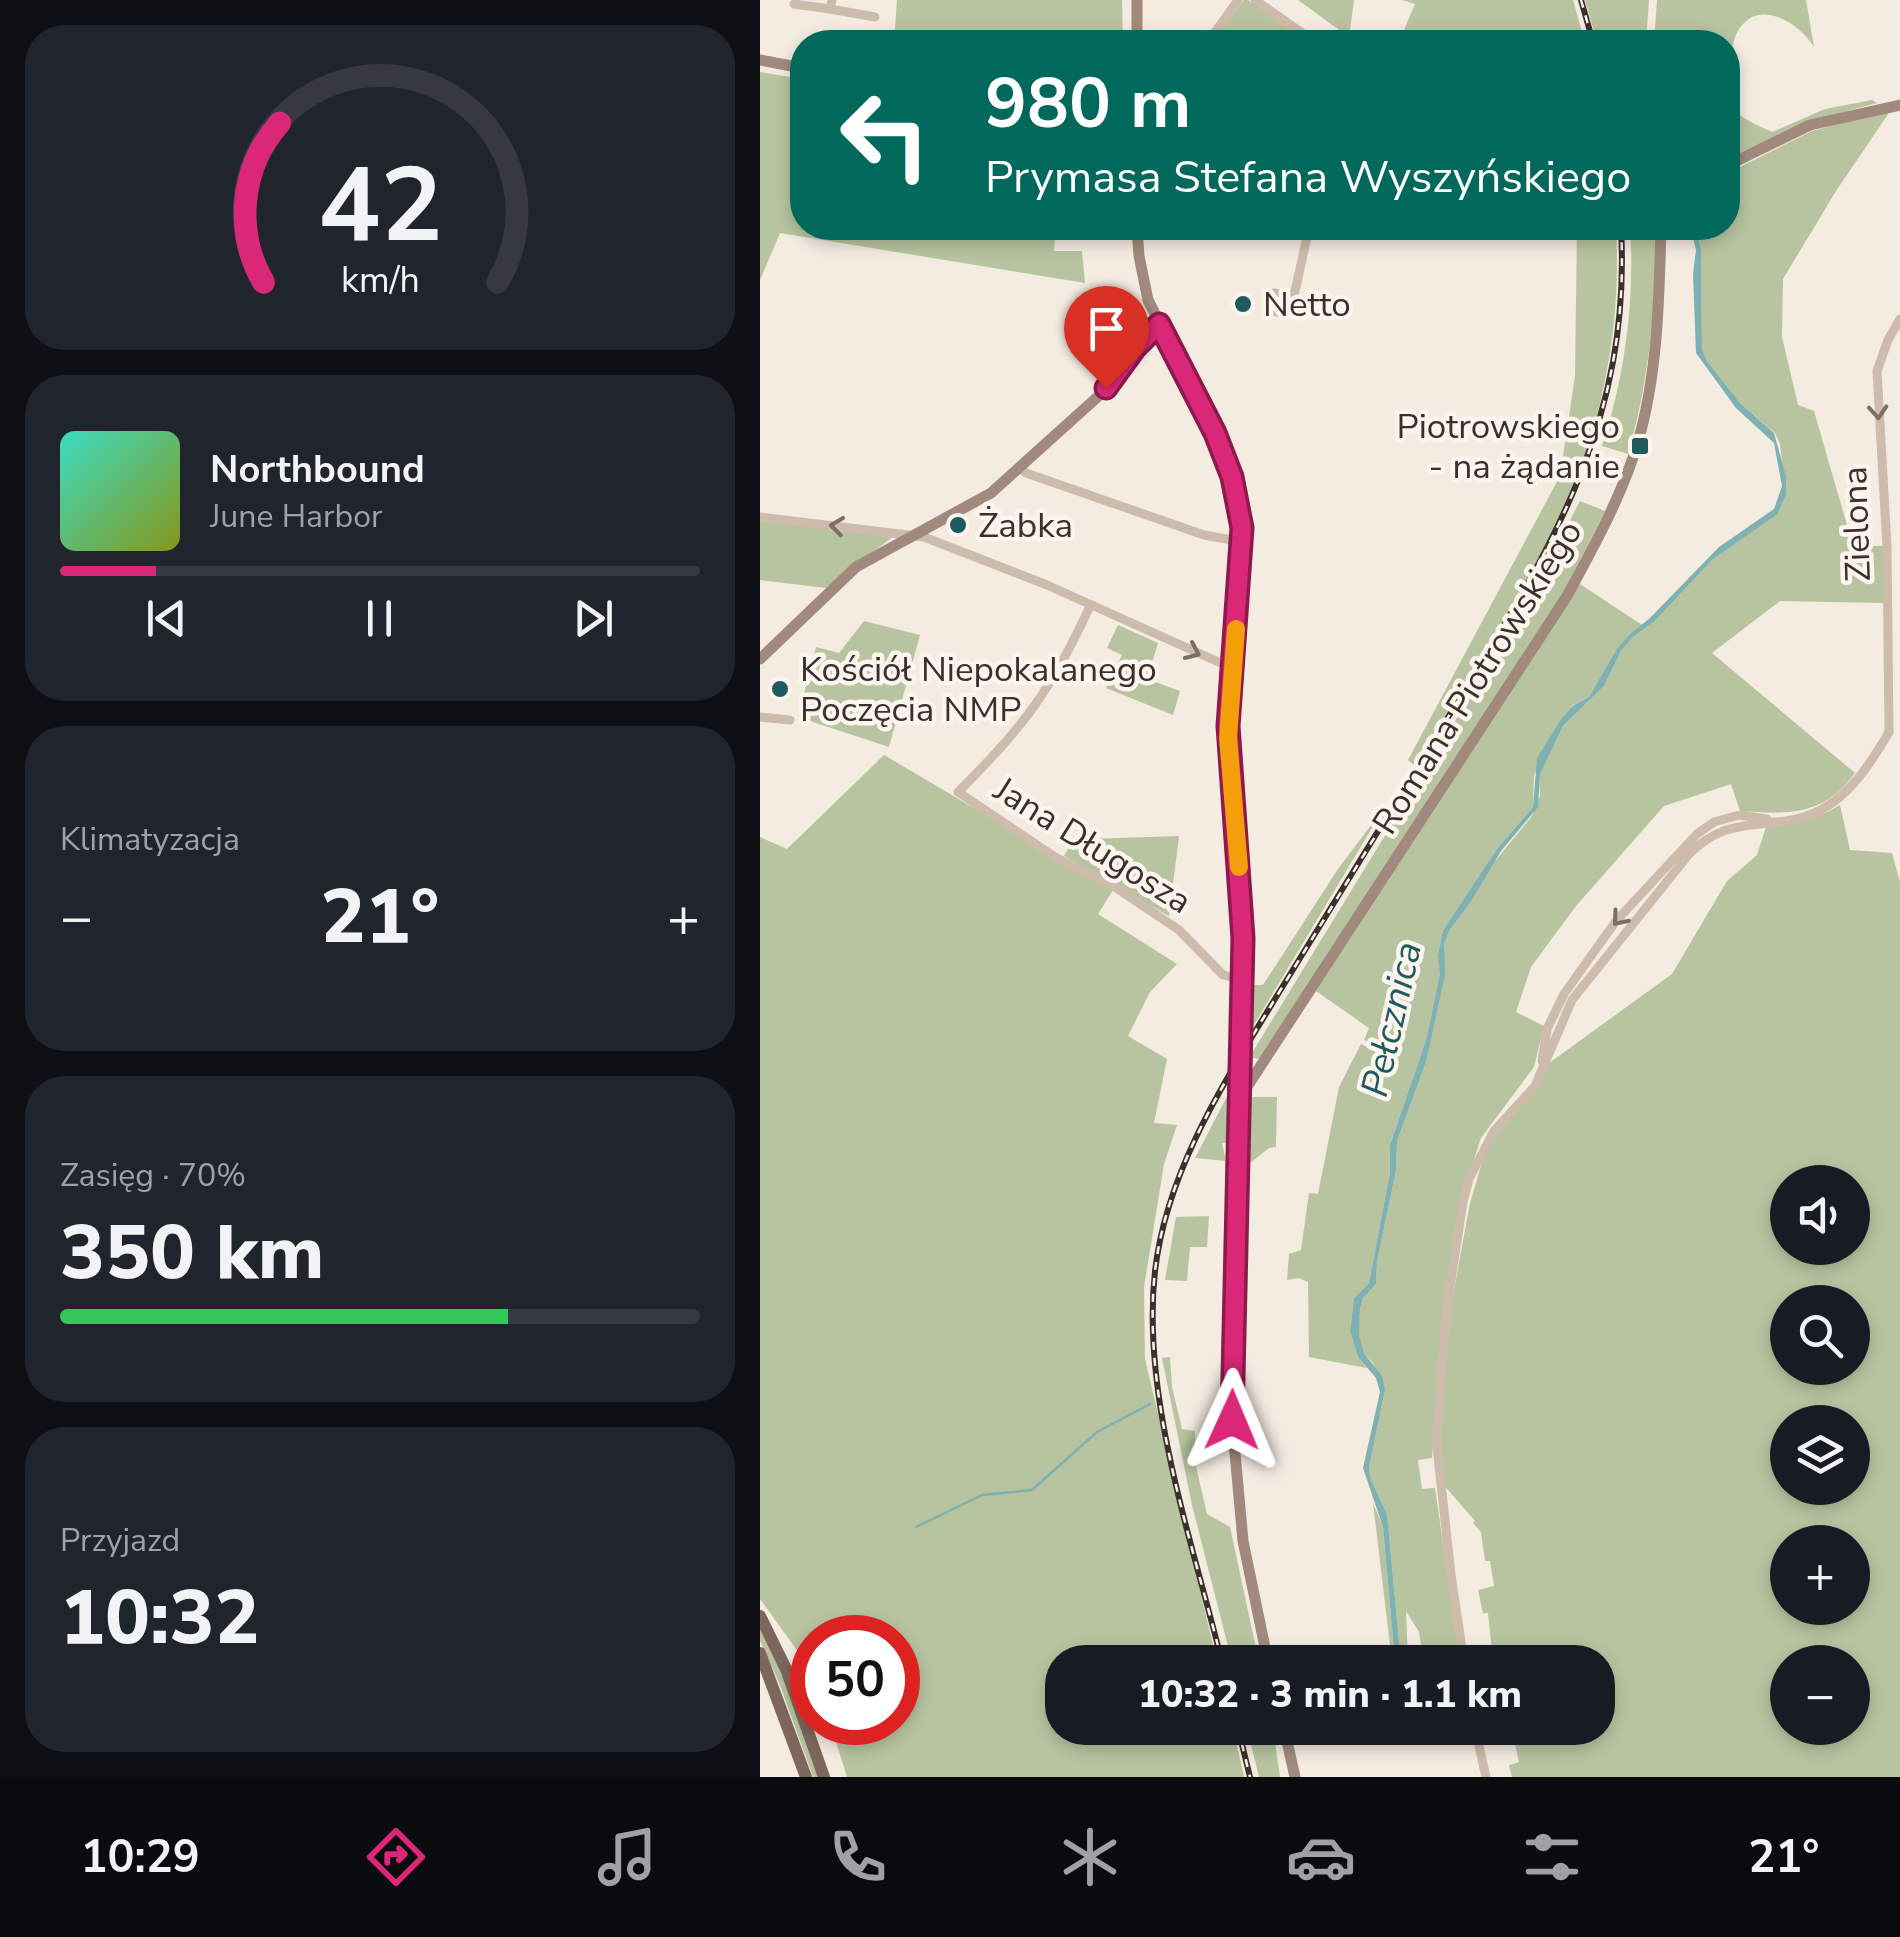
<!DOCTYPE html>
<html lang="pl">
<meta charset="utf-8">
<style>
:root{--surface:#171b24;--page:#20242c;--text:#f1f3f6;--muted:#9ea1a6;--line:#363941;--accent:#db2777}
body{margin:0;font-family:"Nunito Sans",sans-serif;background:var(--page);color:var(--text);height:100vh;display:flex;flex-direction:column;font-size:38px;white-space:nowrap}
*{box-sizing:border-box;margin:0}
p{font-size:32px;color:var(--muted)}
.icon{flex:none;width:55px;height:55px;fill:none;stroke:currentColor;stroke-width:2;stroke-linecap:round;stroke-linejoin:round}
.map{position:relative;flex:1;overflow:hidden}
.drawer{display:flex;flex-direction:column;gap:25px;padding:25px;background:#0d0f14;width:760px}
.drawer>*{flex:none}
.hud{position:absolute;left:30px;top:30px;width:950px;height:210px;border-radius:40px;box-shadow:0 5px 15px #0003;background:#00695c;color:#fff;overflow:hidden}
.tools{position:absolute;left:1010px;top:1165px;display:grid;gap:20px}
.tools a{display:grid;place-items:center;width:100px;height:100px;border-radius:50%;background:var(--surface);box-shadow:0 5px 15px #0003;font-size:50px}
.speed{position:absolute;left:30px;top:1615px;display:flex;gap:20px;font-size:50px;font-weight:700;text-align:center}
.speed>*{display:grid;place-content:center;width:130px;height:130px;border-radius:50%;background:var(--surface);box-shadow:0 5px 15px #0003;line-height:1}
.speed .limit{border:15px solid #d22;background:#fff;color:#111}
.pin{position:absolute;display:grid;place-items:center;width:85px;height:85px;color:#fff;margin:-102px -42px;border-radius:50% 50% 50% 0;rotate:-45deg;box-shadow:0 0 10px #0007}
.pin .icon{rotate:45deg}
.me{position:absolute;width:110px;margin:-55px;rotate:1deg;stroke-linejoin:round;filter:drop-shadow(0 0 8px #0008)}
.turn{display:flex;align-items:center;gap:35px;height:210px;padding:0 30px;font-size:45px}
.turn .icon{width:130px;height:130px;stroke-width:2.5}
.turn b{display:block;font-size:70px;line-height:85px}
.big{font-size:75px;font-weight:800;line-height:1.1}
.drawer .card{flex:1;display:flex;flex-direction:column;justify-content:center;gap:15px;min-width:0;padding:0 35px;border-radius:40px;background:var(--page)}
.drawer .dial{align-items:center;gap:0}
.dial svg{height:260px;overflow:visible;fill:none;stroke:var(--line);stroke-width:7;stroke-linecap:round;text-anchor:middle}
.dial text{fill:var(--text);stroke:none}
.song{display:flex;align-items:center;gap:30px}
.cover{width:120px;height:120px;border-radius:15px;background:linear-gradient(135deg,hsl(170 70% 55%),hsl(70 70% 35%))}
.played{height:10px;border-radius:5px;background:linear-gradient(90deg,var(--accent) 15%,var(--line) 15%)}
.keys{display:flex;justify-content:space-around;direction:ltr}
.heat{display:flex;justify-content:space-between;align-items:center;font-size:55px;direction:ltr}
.charge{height:15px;border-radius:8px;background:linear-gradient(90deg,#34c759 70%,var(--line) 0)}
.trip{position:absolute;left:285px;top:1645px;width:570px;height:100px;border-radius:40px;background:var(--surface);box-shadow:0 5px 15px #0003;font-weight:800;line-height:100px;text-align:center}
.dock{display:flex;height:160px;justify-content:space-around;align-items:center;background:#090b0e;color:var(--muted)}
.dock .icon{width:70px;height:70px}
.dock .active{color:var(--accent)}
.dock b{font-size:45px;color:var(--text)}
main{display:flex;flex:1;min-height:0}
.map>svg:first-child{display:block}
.green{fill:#b8c4a0;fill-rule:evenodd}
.water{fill:#7fb0b2}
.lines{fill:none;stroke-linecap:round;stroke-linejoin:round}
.stream{stroke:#7fb0b2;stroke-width:2.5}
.street{stroke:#cdbbac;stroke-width:9}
.secondary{stroke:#a18a7d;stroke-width:11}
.primary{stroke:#7d675c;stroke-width:12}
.rail-casing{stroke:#3b302b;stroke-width:6}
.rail{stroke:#fbf5ee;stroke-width:2.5;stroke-dasharray:8;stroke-linecap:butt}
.oneway{stroke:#7d6f65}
.route-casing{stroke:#8e194d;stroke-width:25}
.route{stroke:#db2777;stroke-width:18}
.slow{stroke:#f59e0b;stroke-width:18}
.poi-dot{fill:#1f5a5e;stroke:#fbf5ee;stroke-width:4}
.labels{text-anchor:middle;stroke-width:9;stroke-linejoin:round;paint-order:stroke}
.poi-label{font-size:35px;fill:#3b302b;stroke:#fbf5ee;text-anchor:start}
.street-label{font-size:35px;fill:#3b302b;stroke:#fbf5ee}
.water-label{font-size:38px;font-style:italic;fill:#1f5a5e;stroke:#fbf5ee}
</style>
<main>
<section class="drawer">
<div class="card dial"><svg viewBox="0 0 100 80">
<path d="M14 69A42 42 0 1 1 86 69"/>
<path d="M14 69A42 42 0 0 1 19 20" stroke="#db2777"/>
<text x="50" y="56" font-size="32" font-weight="700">42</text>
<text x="50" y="72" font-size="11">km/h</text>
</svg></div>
<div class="card">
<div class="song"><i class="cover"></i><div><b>Northbound</b><p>June Harbor</p></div></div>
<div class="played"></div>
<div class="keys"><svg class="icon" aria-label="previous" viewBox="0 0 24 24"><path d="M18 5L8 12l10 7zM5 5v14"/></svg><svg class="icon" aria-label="pause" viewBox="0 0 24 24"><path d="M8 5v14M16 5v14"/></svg><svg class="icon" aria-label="next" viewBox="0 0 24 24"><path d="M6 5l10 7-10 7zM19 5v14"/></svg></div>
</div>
<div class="card"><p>Klimatyzacja</p>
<div class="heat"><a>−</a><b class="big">21°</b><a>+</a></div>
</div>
<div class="card"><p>Zasięg · 70%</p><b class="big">350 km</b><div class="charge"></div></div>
<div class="card"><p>Przyjazd</p><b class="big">10:32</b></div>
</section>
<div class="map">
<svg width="1140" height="1777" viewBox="0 0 1140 1777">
<rect width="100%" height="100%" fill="#f4ebe1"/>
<!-- green -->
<g class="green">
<polygon points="137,0 362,0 363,42 134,42"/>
<polygon points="484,0 488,0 545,40 451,42"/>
<polygon points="538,0 594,0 589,37"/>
<polygon points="642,0 813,0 825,42 768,42 763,36 756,42 639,42 655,4"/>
<polygon points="825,0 889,0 886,42 837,42"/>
<path d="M 897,0 L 1046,0 L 1054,47 C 1041,26 1005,0 983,24 C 970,37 972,59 970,76 C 970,86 967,98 973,107 C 980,119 1000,126 1012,132 L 1065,109 L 1112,100 L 1117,103 L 1050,121 L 968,158 L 968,42 L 894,42 Z"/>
<polygon points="0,72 42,79 42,228 296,228 294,251 322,251 325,283 20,233 0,280"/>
<path d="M 1131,110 L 1076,191 L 1023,279 L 1022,337 L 1038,405 L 1054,411 L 1093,546 L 1123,546 L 1123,603 L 1020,601 L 952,653 L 1095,773 C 1063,817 1028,814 980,811 L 971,784 L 904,806 L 816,906 L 771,967 L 756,1012 L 784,1026 L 774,1067 L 721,1138 L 700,1202 L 683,1305 L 672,1458 L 658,1460 L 662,1489 L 675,1488 L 700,1662 L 664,1662 L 659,1632 L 646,1611 L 648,1662 L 641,1662 L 627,1514 L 611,1480 L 609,1468 L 625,1390 L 613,1363 L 604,1353 L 598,1335 L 600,1309 L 603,1298 L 616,1284 L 617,1261 L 636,1171 L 637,1141 L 666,1062 L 684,945 L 689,931 L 710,903 L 726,872 L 772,816 L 780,796 L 779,774 L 803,726 L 844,686 L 861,651 L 873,637 L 895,621 L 952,560 L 1018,514 L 1026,495 L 1020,444 L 1015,433 L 980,403 L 947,361 L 942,349 L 941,249 L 936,228 L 968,228 L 968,173 L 1052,131 Z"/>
<path d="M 817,228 L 856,228 C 862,328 841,432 798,523 C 757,607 702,686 654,765 L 648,760 L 800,476 L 815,376 Z"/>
<path d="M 870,228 L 897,228 C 895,306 890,379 868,454 L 842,446 C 865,376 875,301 870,228 Z"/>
<polygon points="820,501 845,511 803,593 501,1059 493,1058 492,1053 769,600"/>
<polygon points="0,521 134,536 66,588 0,580"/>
<polygon points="820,584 882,625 870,634 829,697 813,705 774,775 773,807 737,849 680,945 680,974 666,1040 630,1145 630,1172 609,1283 594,1298 590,1331 598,1357 607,1368 549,1357 548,1282 539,1278 527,1280 529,1254 541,1250 549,1193 558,1194 579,1087 601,1044 635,1061 638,1054 604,1040 609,1028 556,991"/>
<polygon points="104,621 160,635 129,747 38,717 56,647 79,653"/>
<polygon points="358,625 398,643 387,679 420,691 413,715 346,688 362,655 347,648"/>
<polygon points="124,755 353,890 338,914 417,964 390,992 368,1036 407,1059 394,1123 417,1125 404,1164 384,1287 385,1359 457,1662 302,1662 302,1728 473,1728 484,1777 87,1777 70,1723 138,1722 138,1638 52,1638 52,1684 39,1653 0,1599 0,837 27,849"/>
<path d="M 1080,805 L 1090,850 L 1132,853 L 1140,882 L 1140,1777 L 752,1777 L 749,1765 L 759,1762 L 754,1741 L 745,1742 L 743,1730 L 838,1728 L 838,1662 L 747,1662 L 745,1649 L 732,1651 L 728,1613 L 723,1613 L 718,1590 L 734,1586 L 730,1561 L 725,1561 L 721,1532 L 713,1523 L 715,1521 L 683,1484 L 680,1437 L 691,1306 L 710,1203 L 728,1142 L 785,1066 L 912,974 L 967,881 L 997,855 L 1006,827 C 1034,825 1055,820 1080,805 ZM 1028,1182 L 1092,1182 L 1092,1248 L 1028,1248 ZM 1028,1302 L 1092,1302 L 1092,1368 L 1028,1368 ZM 1028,1422 L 1092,1422 L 1092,1488 L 1028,1488 ZM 1028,1542 L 1092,1542 L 1092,1608 L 1028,1608 ZM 1028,1662 L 1092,1662 L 1092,1728 L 1028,1728 Z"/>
<polygon points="624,808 492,1028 493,985 503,985 578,869"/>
<polygon points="419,836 409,916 304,856 310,846 329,839"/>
<polygon points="471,1089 466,1143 462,1143 466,1161 435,1158"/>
<polygon points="493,1097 517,1097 516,1147 509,1148 490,1163 489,1103"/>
<polygon points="449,1216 447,1247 430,1247 427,1281 405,1280 416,1217"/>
<polygon points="410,1357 412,1387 422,1429 435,1431 435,1462 447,1514 470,1527 499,1662 472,1662 432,1505 402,1358"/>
<polygon points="613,1503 623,1527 635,1662 632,1662"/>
<polygon points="0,1627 17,1658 59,1777 53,1777 20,1685 0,1641"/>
<polygon points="487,1728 513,1728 520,1777 499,1777"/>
</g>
<!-- water -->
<polygon class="water" points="931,228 936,228 941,249 942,349 947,361 980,403 1014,433 1026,476 1026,495 1018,514 952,560 895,621 873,637 861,651 844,686 803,726 780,774 778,807 741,851 710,903 689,931 684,945 685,974 666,1062 637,1141 636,1171 617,1261 616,1284 603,1298 600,1309 599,1335 604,1353 622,1376 625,1390 609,1468 611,1480 627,1514 641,1662 635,1662 623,1527 603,1468 620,1392 616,1378 598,1357 590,1331 594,1298 609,1283 630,1172 630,1145 666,1040 680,974 678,956 683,931 737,849 773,807 777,758 802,718 814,705 829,697 857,649 870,634 890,618 959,547 1014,509 1022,486 1014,443 976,408 936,353 933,274 936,250"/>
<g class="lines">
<!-- stream -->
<polyline class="stream" points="156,1527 222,1495 272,1490 337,1432 390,1404"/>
<!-- street -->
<g class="street">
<polyline points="495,0 555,42"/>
<polyline points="34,4 70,9 72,0"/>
<polyline points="70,9 115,17"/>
<polyline points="448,42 478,0"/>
<polyline points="534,296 514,293 511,311 522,313 534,296 549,228"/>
<polyline points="259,467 266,473 444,535 483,542"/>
<polyline points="0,517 164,537 287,585 472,668"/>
<path d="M 330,606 C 292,689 263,728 198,792 L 295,857 L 355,887 L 419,930 L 463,975 L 483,980"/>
<polyline points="0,717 30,720"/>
<polyline points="1129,732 1127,547 1117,371 1128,340 1140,319"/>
<polyline points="782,1061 787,1029 804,994 856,921 937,834 954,822 979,815 1007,819"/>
<path d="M 704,1662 L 691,1575 L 676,1438 L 687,1306 L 703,1202 L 709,1179 L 734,1131 L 775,1086 L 812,1000 L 929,854 C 966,817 995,829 1040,818 C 1083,807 1108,768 1129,732"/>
<polyline points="715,1728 726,1777"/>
</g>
<!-- secondary -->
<g class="secondary">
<polyline points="377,42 377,0"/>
<polyline points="0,60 42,68"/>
<polyline points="968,165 1050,125 1140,105"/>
<polyline points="377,228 379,256 388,300 455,433 476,491 482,527 468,738 483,938 472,1420 483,1541 508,1662"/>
<polyline points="0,659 96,567 231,493 343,392 375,348 399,324"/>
<path d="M 481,1096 L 807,596 C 834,546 862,496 878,442 C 898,372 899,299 901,228"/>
<polyline points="524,1728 535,1777"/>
</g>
<!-- primary -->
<g class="primary">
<polyline points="0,1616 26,1669 64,1777"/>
<polyline points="0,1653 46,1777"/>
</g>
<defs>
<g id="rail">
<polyline points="821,0 833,42"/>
<path d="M 462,1662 C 432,1540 381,1397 395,1271 C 407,1168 466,1080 518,994 C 573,905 628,816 682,727 C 783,562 872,430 861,228"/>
<polyline points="478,1728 490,1777"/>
</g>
</defs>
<!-- rail casing -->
<use href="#rail" class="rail-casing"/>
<!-- rail -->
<use href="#rail" class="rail"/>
</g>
<!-- one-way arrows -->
<defs><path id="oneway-chevron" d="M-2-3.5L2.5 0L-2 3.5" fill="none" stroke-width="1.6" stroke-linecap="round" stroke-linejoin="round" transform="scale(2.5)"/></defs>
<g class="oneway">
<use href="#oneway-chevron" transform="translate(1118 412) rotate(86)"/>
<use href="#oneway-chevron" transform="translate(77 526) rotate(-173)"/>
<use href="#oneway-chevron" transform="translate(433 652) rotate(24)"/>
<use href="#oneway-chevron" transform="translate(859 919) rotate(130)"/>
</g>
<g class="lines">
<defs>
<polyline id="route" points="346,388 375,348 399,324 455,433 472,477 482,528 468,726 483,938 472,1420"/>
</defs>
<!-- route casing -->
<use href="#route" class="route-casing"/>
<!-- route -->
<use href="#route" class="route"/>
<!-- slow -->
<polyline class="slow" points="476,629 468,738 479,867"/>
</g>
<!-- markers -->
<g class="poi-dot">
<circle cx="483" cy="304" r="10"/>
<rect x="870" y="436" width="20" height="20" rx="5"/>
<circle cx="198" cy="525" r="10"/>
<circle cx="20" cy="689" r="10"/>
</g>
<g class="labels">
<!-- poi labels -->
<g class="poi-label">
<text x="503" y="316">Netto</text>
<text x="860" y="438" text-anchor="end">Piotrowskiego<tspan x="860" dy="40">- na żądanie</tspan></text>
<text x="218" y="537">Żabka</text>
<text x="40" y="681">Kościół Niepokalanego<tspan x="40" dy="40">Poczęcia NMP</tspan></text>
</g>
<!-- street labels -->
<g class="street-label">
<text transform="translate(1096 524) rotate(-92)" y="12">Zielona</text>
<text transform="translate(717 677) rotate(-58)" y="12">Romana Piotrowskiego</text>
<text transform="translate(333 845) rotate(32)" y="12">Jana Długosza</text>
</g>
<!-- water labels -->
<g class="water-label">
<text transform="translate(631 1019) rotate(-77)" y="13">Pełcznica</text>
</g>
</g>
</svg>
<div class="tools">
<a><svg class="icon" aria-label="sound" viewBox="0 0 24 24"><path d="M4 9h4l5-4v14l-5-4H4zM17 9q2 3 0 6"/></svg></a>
<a><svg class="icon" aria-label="search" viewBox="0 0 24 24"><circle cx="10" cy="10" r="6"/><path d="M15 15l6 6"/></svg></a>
<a><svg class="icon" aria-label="layers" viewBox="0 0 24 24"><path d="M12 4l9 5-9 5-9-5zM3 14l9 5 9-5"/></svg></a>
<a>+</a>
<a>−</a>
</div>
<div class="speed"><div class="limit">50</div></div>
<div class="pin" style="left:346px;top:388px;background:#d93025"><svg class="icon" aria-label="arrive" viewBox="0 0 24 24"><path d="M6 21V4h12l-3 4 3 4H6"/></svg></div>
<svg class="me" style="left:472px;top:1420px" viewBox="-20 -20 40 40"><path d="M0-17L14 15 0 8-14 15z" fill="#db2777" stroke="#fff" stroke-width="4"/></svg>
<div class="trip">10:32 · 3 min · 1.1 km</div>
<div class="hud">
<div class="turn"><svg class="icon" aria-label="left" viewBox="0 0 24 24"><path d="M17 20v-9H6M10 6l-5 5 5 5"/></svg><div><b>980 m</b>Prymasa Stefana Wyszyńskiego</div></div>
</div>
</div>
</main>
<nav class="dock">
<b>10:29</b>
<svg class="icon active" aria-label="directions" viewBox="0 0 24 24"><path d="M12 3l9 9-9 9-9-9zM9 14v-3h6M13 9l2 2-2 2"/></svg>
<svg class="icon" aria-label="music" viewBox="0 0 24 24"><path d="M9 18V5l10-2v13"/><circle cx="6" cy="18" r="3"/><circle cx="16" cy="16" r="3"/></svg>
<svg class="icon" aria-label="phone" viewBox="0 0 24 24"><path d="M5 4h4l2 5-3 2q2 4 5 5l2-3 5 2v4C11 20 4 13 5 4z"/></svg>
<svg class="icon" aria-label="climate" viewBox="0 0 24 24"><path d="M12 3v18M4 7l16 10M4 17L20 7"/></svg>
<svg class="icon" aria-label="car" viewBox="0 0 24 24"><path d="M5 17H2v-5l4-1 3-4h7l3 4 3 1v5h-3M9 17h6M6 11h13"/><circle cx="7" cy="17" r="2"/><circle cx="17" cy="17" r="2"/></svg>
<svg class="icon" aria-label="filters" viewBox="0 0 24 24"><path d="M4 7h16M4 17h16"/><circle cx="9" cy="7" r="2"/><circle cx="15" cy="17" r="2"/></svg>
<b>21°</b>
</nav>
